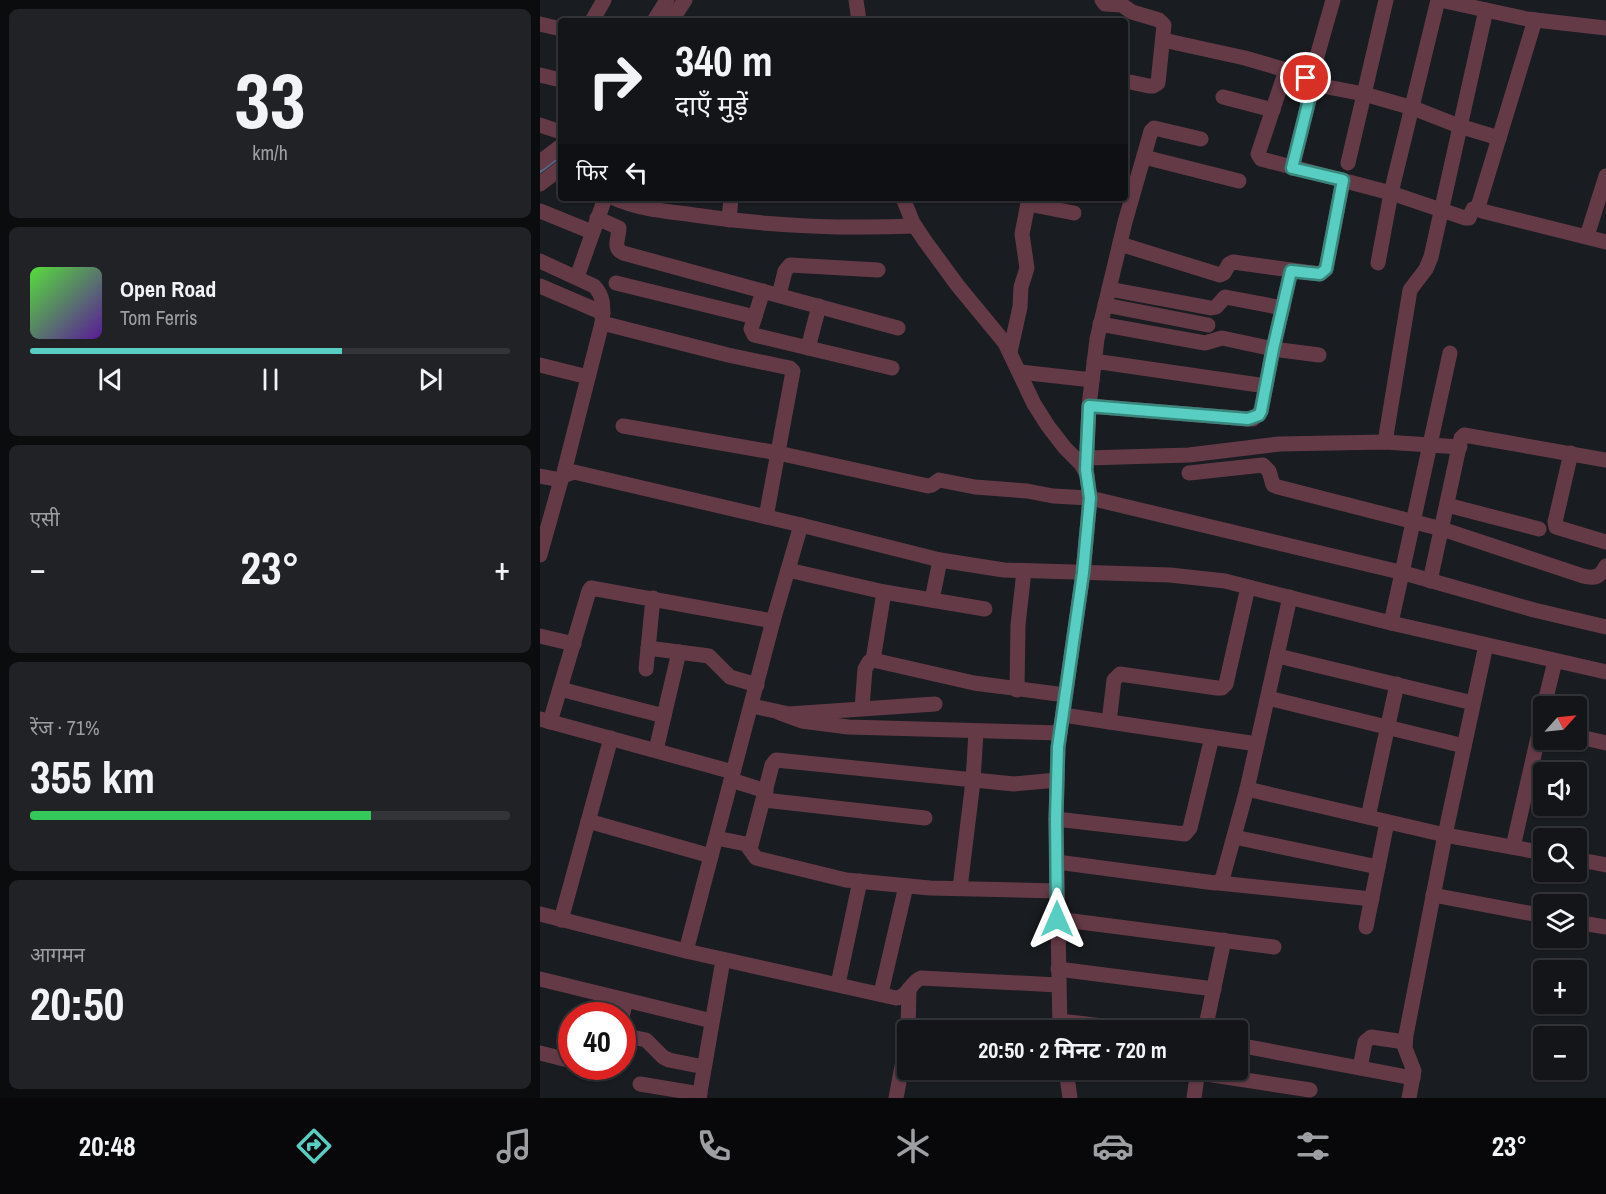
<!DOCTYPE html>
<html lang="hi">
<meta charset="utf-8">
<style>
:root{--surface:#131518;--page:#202225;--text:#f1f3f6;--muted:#9d9fa2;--line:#323437;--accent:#57cec1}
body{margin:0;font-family:"Archivo Narrow","Noto Sans Devanagari",sans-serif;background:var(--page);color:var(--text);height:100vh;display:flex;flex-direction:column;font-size:22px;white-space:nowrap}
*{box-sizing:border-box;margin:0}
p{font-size:20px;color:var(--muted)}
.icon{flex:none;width:33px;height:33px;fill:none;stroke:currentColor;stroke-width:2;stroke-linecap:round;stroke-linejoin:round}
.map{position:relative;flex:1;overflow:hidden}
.details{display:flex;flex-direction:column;gap:9px;padding:9px;background:#0a0c0d;width:540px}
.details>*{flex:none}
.guide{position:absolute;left:18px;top:18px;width:570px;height:183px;border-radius:6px;box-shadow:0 2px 4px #0004,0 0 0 2px var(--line);background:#131518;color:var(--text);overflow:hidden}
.needle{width:39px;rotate:63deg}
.controls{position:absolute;left:993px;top:696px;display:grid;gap:12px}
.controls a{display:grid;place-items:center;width:54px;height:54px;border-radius:6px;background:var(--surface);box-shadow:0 2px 4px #0004,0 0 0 2px var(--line);font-size:30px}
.speed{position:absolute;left:18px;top:1002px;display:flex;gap:12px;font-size:30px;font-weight:700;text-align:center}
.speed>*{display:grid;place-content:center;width:78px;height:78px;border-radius:50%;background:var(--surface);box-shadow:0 2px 4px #0004,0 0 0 2px var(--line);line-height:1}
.speed .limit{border:9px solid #d22;background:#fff;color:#111}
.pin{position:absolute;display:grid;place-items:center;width:51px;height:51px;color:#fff;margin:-26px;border:3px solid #fff;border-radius:50%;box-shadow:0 2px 6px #0007}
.me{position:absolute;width:66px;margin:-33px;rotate:0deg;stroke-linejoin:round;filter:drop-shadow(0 0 4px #0008)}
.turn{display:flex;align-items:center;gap:21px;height:126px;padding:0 18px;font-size:27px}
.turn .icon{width:78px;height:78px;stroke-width:2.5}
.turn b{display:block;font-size:42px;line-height:51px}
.then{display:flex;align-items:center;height:57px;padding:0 18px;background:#0003;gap:12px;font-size:22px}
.big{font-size:45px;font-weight:700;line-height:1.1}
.details .widget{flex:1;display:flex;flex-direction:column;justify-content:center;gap:9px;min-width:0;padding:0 21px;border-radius:9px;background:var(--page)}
.details .dial{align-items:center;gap:0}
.dial b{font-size:78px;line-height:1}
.song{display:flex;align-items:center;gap:18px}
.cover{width:72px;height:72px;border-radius:9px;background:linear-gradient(135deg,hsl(110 70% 55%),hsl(270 70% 35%))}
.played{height:6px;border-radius:3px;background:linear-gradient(90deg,var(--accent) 65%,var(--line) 65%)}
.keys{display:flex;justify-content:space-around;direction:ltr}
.heat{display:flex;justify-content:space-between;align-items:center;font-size:33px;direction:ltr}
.charge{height:9px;border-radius:4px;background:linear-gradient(90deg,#34c759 71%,var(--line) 0)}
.trip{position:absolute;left:357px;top:1020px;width:351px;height:60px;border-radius:6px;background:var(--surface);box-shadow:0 2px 4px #0004,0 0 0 2px var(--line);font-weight:700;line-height:60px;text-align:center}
.tab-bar{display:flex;height:96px;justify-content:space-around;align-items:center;background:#08080a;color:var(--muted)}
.tab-bar .icon{width:42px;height:42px}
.tab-bar .on{color:var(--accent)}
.tab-bar b{font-size:27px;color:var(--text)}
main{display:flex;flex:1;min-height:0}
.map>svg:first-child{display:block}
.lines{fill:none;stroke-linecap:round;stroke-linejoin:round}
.stream{stroke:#566482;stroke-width:3}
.minor{stroke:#653a47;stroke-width:15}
.route-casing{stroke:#39867d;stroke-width:15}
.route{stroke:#57cec1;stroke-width:10}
</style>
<main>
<section class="details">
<div class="widget dial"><b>33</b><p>km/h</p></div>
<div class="widget">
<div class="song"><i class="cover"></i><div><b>Open Road</b><p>Tom Ferris</p></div></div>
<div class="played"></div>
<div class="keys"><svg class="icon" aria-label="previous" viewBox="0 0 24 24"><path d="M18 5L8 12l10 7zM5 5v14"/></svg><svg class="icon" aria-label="pause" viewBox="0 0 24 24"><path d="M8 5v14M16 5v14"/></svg><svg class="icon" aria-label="next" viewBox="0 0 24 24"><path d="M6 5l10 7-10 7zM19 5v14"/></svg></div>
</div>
<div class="widget"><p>एसी</p>
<div class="heat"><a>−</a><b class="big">23°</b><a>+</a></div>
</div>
<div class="widget"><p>रेंज · 71%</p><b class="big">355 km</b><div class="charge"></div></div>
<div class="widget"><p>आगमन</p><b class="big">20:50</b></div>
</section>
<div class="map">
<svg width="1066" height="1098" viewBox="0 0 1066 1098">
<rect width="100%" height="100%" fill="#191c20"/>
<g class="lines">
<!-- stream -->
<polyline class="stream" points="0,172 21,156"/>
<!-- minor -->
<g class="minor">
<polyline points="316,0 319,21"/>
<polyline points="562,0 565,4 582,5 592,12 619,20 624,25 618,83 613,86 609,86 585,81"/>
<polyline points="900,0 987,19 1066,28"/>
<polyline points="995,20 938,207 942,211 1066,242"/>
<polyline points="52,21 64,0"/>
<polyline points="114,21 127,0"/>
<polyline points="131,21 145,0"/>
<polyline points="0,24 21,29"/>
<polyline points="623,40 705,58 746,70 777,85 824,94 873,108 919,126 959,138"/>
<polyline points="746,70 718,154 721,159 851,193 925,218 929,218 933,209 939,209"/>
<polyline points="0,75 21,80"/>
<polyline points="770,81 793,0"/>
<polyline points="683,97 733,110"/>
<polyline points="0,125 21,132"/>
<polyline points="604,157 699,181"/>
<polyline points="0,162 21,146"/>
<polyline points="808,163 846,0"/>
<polyline points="752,168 773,84"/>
<polyline points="0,184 21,168"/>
<path d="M 74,198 C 102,210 125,211 154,215 C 228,226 301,229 375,226"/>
<polyline points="363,198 373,223 385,241 418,286 465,343 494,404 508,426 525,448 541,464 547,475 550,498 543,573 518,747 516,819 520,1030"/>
<polyline points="488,204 534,213"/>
<polyline points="0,211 52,232"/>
<path d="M 57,218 L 79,228 C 79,237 72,248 83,253 L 358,328"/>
<polyline points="189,220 191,198"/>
<polyline points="1047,236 1066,176"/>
<polyline points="580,244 680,275 684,273 689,264 693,262 780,274 786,269 803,180"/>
<path d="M 0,261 L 54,286 C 65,297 63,310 62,323 L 23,476"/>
<polyline points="838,263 851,193 898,0"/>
<polyline points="37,277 65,198"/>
<polyline points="76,283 215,317"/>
<polyline points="0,286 63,313"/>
<polyline points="569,289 671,308 676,307 685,297 743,308"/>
<polyline points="223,291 211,329 214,335 352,368"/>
<polyline points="239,295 245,271 250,265 338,270"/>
<polyline points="565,305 668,325"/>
<polyline points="62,323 188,355 250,368 253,371 226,517"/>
<polyline points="560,324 665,343 682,338 733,349 779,355"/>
<polyline points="268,348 279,306"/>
<polyline points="470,352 480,307 481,287 487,268 482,234 489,198"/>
<polyline points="554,361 726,386"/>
<polyline points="0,365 48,377"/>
<polyline points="480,372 552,380"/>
<polyline points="549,406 708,419 713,419 721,411 733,349 751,271"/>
<polyline points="83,426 238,453 388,486 392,485 399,480 435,487 487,491 513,496 550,498 864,573 994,610 1066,627"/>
<polyline points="845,442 870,290 886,269 891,257 946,10"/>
<polyline points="1031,453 1015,522 1016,527 1066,542"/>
<polyline points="547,458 649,455 739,444 845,442 920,447"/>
<polyline points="546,470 549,406 557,339 585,222 611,131 614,128 661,139"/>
<path d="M 649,473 L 723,465 L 729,471 L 733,485 L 738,487 L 902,529 L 1043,576 C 1055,579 1060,577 1066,566"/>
<polyline points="0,476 21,480"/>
<polyline points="907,505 999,529"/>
<polyline points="0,555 21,480 23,476 34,472 261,525 400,560 464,570 630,575 685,581 851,623 1066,672"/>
<polyline points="248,570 344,592 445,609"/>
<polyline points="890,581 921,438 924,435 1066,460"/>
<polyline points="392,600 400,560"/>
<polyline points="851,623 910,353"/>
<polyline points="0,636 34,644"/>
<polyline points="108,648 169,656 190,677 217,685"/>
<polyline points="738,656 933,703"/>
<polyline points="333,660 344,592"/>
<polyline points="106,669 113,598"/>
<polyline points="20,689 124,716"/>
<polyline points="477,690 478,625 484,571"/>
<polyline points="728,698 924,746"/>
<polyline points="212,706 249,714 395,704"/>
<polyline points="1004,706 1015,661"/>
<polyline points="322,708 325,669 329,662 333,660 434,683 525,695"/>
<polyline points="240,713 262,721 308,727 520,733"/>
<polyline points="523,715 717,744"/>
<polyline points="0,719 193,772"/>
<polyline points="10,722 49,591 51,588 233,621"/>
<polyline points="569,722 574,680 580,674 677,688 682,688 686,684 708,587"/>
<polyline points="1036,736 1066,743"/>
<polyline points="116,750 139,652"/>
<polyline points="191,780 226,791"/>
<polyline points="707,789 905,835 1004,853"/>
<polyline points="224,800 385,818"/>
<polyline points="828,817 857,684"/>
<polyline points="516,819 645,834 650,828 672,737"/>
<polyline points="48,821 171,856"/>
<polyline points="694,837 838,867"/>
<polyline points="176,838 206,844 216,858 306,880 390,888 517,891"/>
<polyline points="973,847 1004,711"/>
<polyline points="210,849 232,765 236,760 474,784 517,780"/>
<polyline points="1036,859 1066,865"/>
<polyline points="517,862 675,883 682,880 707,789 750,597"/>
<polyline points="679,883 832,899"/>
<polyline points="420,888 433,781 436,732"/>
<polyline points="893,895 1004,916"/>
<path d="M 0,914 L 146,951 L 356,998 C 369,997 370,982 381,978 L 518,985"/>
<polyline points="517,919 734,947"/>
<polyline points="21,920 71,738"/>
<polyline points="1036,922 1066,927"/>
<polyline points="826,927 847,822"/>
<polyline points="146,951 233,621 261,525"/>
<polyline points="518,969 674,989"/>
<polyline points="0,979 172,1021"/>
<polyline points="298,984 320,881"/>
<polyline points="341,993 366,886"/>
<polyline points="82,1017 86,1000"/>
<polyline points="520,1021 598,1030"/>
<polyline points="369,1027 419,1030"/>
<polyline points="368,1030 369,989"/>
<polyline points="665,1030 684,940"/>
<polyline points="82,1035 106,1040 123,1057 129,1060 164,1067"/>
<polyline points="698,1045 873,1078"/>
<polyline points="0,1053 32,1061"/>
<polyline points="54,1066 64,1069 70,1066"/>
<polyline points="820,1068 825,1042 831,1037 865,1042"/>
<polyline points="526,1070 530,1098"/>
<polyline points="640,1070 770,1090"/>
<polyline points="100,1084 160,1094"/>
<polyline points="159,1098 183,960"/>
<polyline points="356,1098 368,1034"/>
<polyline points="654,1098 658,1070"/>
<polyline points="869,1098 874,1071 865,1048 866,1035 905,835 946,645"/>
</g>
</g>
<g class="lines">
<defs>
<polyline id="route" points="517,919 516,819 518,747 543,573 550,498 546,470 549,406 708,419 719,415 721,411 733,349 751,271 780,274 786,269 803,180 752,168 773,84 766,78"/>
</defs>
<!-- route casing -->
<use href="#route" class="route-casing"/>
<!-- route -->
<use href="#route" class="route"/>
</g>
</svg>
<div class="controls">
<a><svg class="needle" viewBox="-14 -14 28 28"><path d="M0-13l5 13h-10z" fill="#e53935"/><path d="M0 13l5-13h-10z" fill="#9d9fa2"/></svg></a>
<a><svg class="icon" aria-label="sound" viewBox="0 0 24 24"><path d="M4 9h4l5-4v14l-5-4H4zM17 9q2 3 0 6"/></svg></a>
<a><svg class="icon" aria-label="search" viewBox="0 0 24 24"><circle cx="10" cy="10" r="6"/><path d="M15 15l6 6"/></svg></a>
<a><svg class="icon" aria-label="layers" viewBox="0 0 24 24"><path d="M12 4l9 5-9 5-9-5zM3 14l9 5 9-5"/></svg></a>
<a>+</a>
<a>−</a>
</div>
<div class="speed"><div class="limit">40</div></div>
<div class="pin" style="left:766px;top:78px;background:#d93025"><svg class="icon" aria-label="arrive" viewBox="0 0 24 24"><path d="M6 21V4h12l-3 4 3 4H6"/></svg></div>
<svg class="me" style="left:517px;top:919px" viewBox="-20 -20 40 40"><path d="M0-17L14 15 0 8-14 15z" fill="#57cec1" stroke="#fff" stroke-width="4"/></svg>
<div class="trip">20:50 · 2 मिनट · 720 m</div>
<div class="guide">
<div class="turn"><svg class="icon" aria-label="right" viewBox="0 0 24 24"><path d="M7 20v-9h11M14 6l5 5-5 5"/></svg><div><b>340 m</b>दाएँ मुड़ें</div></div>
<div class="then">फिर<svg class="icon" aria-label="left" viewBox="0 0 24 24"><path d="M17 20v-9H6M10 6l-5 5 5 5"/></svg></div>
</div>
</div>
</main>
<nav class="tab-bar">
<b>20:48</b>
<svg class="icon on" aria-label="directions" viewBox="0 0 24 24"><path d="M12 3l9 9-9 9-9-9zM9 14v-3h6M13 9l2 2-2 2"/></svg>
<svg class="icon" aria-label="music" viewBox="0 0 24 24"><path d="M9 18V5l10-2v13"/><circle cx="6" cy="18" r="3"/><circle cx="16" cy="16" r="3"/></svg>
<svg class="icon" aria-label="phone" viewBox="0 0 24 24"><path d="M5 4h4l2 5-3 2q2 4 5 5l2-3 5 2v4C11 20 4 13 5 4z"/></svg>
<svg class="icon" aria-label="climate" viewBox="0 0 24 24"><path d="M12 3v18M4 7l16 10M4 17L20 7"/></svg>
<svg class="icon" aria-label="car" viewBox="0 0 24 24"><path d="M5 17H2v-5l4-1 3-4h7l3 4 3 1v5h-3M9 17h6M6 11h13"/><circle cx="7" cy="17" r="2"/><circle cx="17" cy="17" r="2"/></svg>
<svg class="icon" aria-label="filters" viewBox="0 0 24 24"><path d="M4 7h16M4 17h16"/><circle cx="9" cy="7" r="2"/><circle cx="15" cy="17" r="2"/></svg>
<b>23°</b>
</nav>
